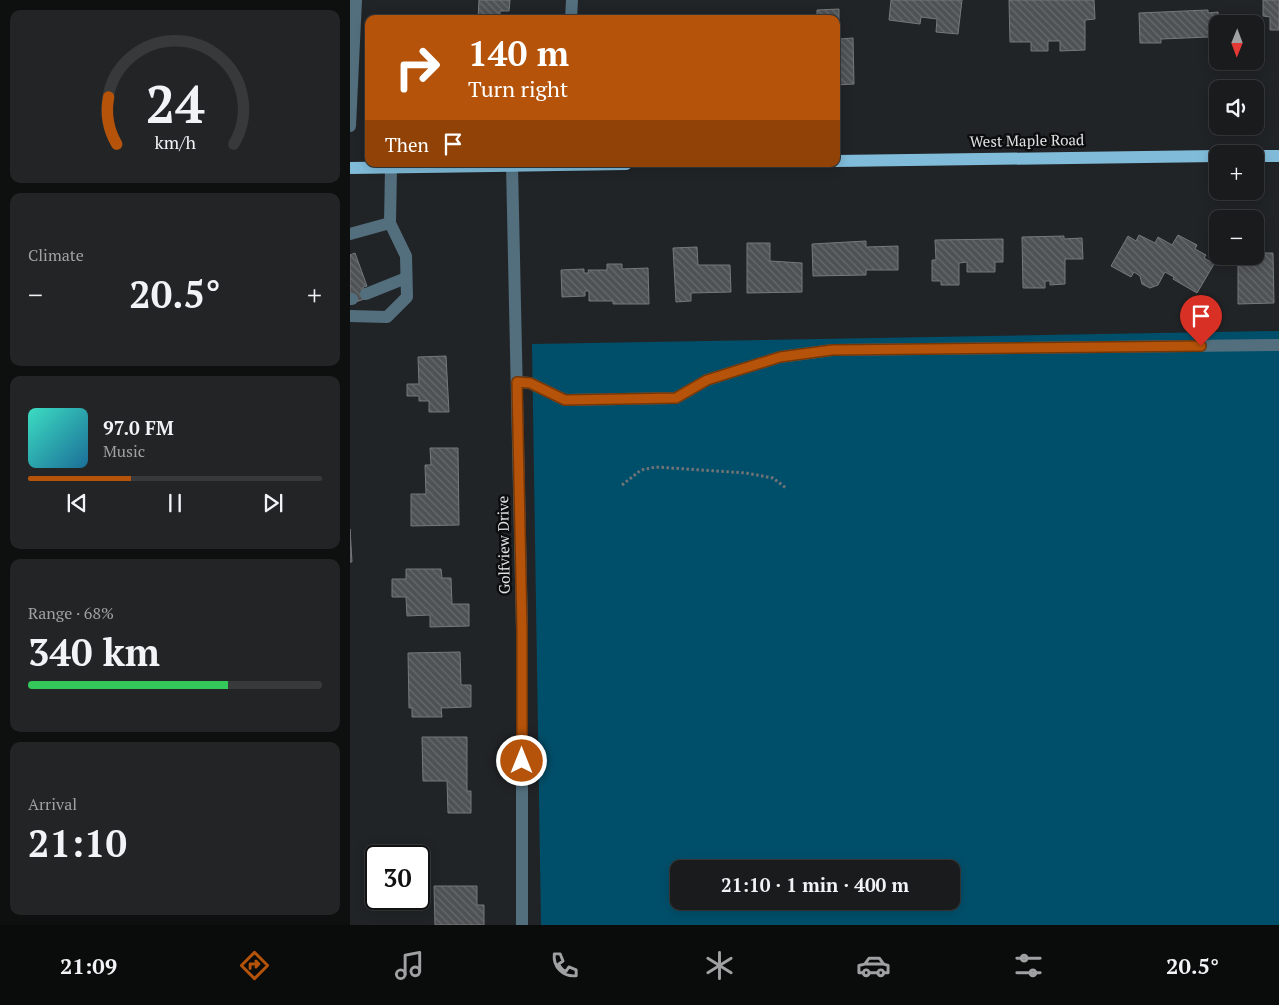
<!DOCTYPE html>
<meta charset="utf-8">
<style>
:root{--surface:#191b1c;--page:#222425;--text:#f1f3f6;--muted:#9fa1a3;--line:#37393b;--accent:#b45309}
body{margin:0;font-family:"PT Serif",serif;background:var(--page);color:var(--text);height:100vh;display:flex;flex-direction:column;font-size:19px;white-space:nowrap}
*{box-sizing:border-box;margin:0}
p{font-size:16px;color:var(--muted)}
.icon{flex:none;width:28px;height:28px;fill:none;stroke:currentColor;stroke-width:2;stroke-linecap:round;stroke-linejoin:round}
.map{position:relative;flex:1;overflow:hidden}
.panel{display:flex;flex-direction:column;gap:10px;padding:10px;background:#0e0f0f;width:350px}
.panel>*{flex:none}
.guide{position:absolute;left:15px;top:15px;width:475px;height:152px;border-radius:10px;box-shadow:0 2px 12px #0003,0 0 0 1px var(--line);background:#b45309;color:#fff;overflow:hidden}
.needle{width:32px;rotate:181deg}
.tools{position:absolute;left:859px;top:15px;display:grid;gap:10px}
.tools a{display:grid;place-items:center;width:55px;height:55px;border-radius:10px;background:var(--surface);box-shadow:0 2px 12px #0003,0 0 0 1px var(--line);font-size:25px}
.speed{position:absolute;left:15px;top:845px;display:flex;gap:10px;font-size:25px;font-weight:700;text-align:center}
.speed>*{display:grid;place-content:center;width:65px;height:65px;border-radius:50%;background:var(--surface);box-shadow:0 2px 12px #0003,0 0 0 1px var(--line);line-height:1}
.speed .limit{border:2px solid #111;border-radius:8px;background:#fff;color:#111}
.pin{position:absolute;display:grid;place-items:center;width:42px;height:42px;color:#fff;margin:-51px -21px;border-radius:50% 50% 50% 0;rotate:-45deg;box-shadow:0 0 5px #0007}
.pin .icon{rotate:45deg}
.me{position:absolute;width:55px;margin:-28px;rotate:0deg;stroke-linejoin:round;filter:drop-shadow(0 0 4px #0008)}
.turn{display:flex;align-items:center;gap:18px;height:105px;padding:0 20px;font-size:22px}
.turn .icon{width:65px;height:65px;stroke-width:2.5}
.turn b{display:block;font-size:35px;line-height:42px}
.then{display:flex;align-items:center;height:48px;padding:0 20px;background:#0003;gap:10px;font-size:19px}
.big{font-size:38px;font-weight:800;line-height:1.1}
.panel .tile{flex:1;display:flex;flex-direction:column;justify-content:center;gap:8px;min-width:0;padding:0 18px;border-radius:10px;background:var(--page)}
.panel .dial{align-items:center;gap:0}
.dial svg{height:130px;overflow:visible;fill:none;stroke:var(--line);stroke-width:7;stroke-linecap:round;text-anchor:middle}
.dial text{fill:var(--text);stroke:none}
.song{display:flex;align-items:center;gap:15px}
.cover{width:60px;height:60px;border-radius:8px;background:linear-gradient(135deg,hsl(170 70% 55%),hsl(200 70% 35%))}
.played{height:5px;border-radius:2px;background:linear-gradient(90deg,var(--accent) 35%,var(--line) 35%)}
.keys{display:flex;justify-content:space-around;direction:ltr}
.heat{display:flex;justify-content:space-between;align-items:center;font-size:28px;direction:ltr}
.charge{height:8px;border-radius:4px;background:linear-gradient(90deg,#34c759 68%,var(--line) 0)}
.trip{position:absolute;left:320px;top:860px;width:290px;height:50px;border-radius:10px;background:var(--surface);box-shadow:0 2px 12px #0003,0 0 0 1px var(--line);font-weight:800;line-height:50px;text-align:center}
.menu{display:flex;height:80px;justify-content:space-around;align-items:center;background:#0a0b0b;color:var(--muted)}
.menu .icon{width:35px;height:35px}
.menu .current{color:var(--accent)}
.menu b{font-size:22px;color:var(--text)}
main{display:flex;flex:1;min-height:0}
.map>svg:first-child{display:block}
.green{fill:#004f6a;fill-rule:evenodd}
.building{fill:url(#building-back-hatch);stroke:#75797b}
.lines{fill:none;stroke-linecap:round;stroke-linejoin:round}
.path{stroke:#717476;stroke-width:3;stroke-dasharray:2.5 2.5;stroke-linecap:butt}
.minor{stroke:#536f7e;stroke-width:12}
.major{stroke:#80bcda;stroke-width:12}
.route-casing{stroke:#753606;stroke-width:12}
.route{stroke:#b45309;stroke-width:9}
.labels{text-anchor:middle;stroke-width:5;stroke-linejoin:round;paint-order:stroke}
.street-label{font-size:15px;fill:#e0e3e4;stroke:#0c0d0e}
</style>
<main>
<section class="panel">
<div class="tile dial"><svg viewBox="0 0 100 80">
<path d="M14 69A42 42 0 1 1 86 69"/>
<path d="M14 69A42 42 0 0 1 9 40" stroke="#b45309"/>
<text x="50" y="56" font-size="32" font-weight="700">24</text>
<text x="50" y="72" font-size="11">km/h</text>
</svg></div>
<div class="tile"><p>Climate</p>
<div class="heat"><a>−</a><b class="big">20.5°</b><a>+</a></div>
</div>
<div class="tile">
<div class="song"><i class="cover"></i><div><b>97.0 FM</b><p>Music</p></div></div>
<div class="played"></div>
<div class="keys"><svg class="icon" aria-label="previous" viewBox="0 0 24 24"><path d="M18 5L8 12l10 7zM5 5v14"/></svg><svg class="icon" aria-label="pause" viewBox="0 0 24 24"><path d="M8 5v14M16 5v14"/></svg><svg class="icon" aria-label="next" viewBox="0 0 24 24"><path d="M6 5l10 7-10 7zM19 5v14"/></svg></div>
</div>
<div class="tile"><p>Range · 68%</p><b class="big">340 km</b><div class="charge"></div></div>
<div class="tile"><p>Arrival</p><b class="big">21:10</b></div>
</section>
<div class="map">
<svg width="929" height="925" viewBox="0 0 929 925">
<defs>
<pattern id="building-back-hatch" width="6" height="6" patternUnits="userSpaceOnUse" patternTransform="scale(1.25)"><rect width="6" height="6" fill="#4e5254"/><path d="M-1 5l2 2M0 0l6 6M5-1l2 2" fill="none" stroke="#676b6c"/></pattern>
</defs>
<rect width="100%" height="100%" fill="#212426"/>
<!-- green -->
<path class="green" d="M 929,331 L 929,925 L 191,925 L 182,344 ZM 329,869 L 601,869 L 601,901 L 329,901 Z"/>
<!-- building -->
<g class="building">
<polygon points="129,0 160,0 159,11 150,11 150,19 128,19"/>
<polygon points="541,0 612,0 608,34 586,32 587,19 571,17 570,24 539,20"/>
<polygon points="659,0 744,0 745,19 735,20 735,50 710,51 710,41 698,41 698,51 681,51 681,42 660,42"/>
<polygon points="913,0 929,0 929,30 920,30 920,17 913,16"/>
<polygon points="489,9 489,39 503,38 504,84 486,85 486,19 455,19 455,16 467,16 467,10"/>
<polygon points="858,10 858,13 868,12 869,24 868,31 858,31 859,37 811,39 811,43 790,43 789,13"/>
<polygon points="905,232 911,232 911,253 923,253 924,303 888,304 888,256 905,256"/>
<polygon points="789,235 805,243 808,237 822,245 828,235 847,245 845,249 856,255 854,258 864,264 847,293 823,279 824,277 815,272 808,285 800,288 792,284 790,276 784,272 781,277 761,266 778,236 786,241"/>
<polygon points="714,236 714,239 732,238 733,259 715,259 715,284 700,285 700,281 695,281 695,288 673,288 672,237"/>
<polygon points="653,239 653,262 645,262 645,272 617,272 617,262 609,263 609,285 591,285 591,281 582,281 582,260 586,260 585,240"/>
<polygon points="516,241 516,247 548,246 548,270 516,270 516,275 463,276 462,244"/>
<polygon points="397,243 420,243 420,261 452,263 452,292 397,293"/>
<polygon points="347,247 348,265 380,265 381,292 341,293 341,301 326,302 323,248"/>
<polygon points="5,253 17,286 13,287 17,298 3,303 0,294 0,255"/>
<polygon points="257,264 272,264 272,269 298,268 299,304 263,304 263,301 239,301 239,291 235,291 235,296 212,297 211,270 234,269 234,273 239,273 238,270 257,270"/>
<polygon points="96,356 99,412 79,412 79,401 69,401 69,396 57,396 57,384 69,384 68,357"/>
<polygon points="80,448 108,448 109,525 61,526 61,494 76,494 75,465 81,465"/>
<polygon points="0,529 2,562 0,562"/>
<polygon points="56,569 91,569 92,578 101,578 102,604 119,604 119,626 80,627 80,615 57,616 56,597 42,597 42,579 56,579"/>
<polygon points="110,652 111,685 121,685 121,707 91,708 92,717 62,717 62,708 59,708 58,653"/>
<polygon points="72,737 117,737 117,791 121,791 121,813 98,813 97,781 73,781"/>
<polygon points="84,886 127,886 127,905 134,905 134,925 85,925"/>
</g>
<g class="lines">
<!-- path -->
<polyline class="path" points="272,485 291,470 306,467 396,473 423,478 436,488"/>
<!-- minor -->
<g class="minor">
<polyline points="221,19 222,0"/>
<polyline points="0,126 6,0"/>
<polyline points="162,165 172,630 172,925"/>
<polyline points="0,234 40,223"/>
<polyline points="16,294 56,278"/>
<polyline points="0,299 2,299"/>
<polyline points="0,316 37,317 57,297 56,256 40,223 41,167"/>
<polyline points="167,382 180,383 215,400 326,398 357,380 430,357 482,350 929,345"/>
</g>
<!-- major -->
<g class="major">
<polyline points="905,156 929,156"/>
<polyline points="486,161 868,156"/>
<polyline points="0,168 276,164"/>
</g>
</g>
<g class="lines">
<defs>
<polyline id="route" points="172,761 172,630 167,382 180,383 215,400 326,398 357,380 430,357 482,350 851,346"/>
</defs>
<!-- route casing -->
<use href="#route" class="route-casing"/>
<!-- route -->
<use href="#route" class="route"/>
</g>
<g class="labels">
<!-- street labels -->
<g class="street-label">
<text transform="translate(677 141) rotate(-1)" y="5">West Maple Road</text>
<text transform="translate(154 545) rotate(-91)" y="5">Golfview Drive</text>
</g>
</g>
</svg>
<div class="tools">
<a><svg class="needle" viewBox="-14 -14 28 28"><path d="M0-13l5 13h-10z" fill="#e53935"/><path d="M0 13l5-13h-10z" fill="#9fa1a3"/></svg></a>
<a><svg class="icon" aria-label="sound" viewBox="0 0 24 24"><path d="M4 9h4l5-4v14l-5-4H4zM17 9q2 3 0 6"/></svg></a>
<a>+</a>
<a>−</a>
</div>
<div class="speed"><div class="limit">30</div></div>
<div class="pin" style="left:851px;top:346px;background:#d93025"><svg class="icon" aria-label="arrive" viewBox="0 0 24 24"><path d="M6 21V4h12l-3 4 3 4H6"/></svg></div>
<svg class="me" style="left:172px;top:761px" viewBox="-20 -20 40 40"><circle r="17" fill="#b45309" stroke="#fff" stroke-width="3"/><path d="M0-11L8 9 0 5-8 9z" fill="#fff"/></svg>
<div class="trip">21:10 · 1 min · 400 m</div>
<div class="guide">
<div class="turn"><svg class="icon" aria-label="right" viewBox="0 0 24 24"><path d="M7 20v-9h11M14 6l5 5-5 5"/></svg><div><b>140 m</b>Turn right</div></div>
<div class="then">Then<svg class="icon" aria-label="arrive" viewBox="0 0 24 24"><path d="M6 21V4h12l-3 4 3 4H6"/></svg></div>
</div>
</div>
</main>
<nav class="menu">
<b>21:09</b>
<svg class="icon current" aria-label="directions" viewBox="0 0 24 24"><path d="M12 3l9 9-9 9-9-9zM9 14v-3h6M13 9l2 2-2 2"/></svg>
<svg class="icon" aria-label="music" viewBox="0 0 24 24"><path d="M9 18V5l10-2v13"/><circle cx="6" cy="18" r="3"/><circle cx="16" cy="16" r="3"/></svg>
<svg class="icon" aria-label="phone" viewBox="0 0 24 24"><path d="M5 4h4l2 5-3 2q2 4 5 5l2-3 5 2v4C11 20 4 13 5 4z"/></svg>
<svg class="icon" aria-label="climate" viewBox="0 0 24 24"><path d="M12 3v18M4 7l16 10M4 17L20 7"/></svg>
<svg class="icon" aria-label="car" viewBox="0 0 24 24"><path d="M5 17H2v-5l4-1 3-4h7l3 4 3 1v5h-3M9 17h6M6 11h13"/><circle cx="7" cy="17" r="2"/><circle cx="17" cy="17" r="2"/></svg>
<svg class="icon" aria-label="filters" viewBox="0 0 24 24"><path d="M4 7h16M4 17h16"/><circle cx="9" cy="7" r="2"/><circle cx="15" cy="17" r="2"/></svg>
<b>20.5°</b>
</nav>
